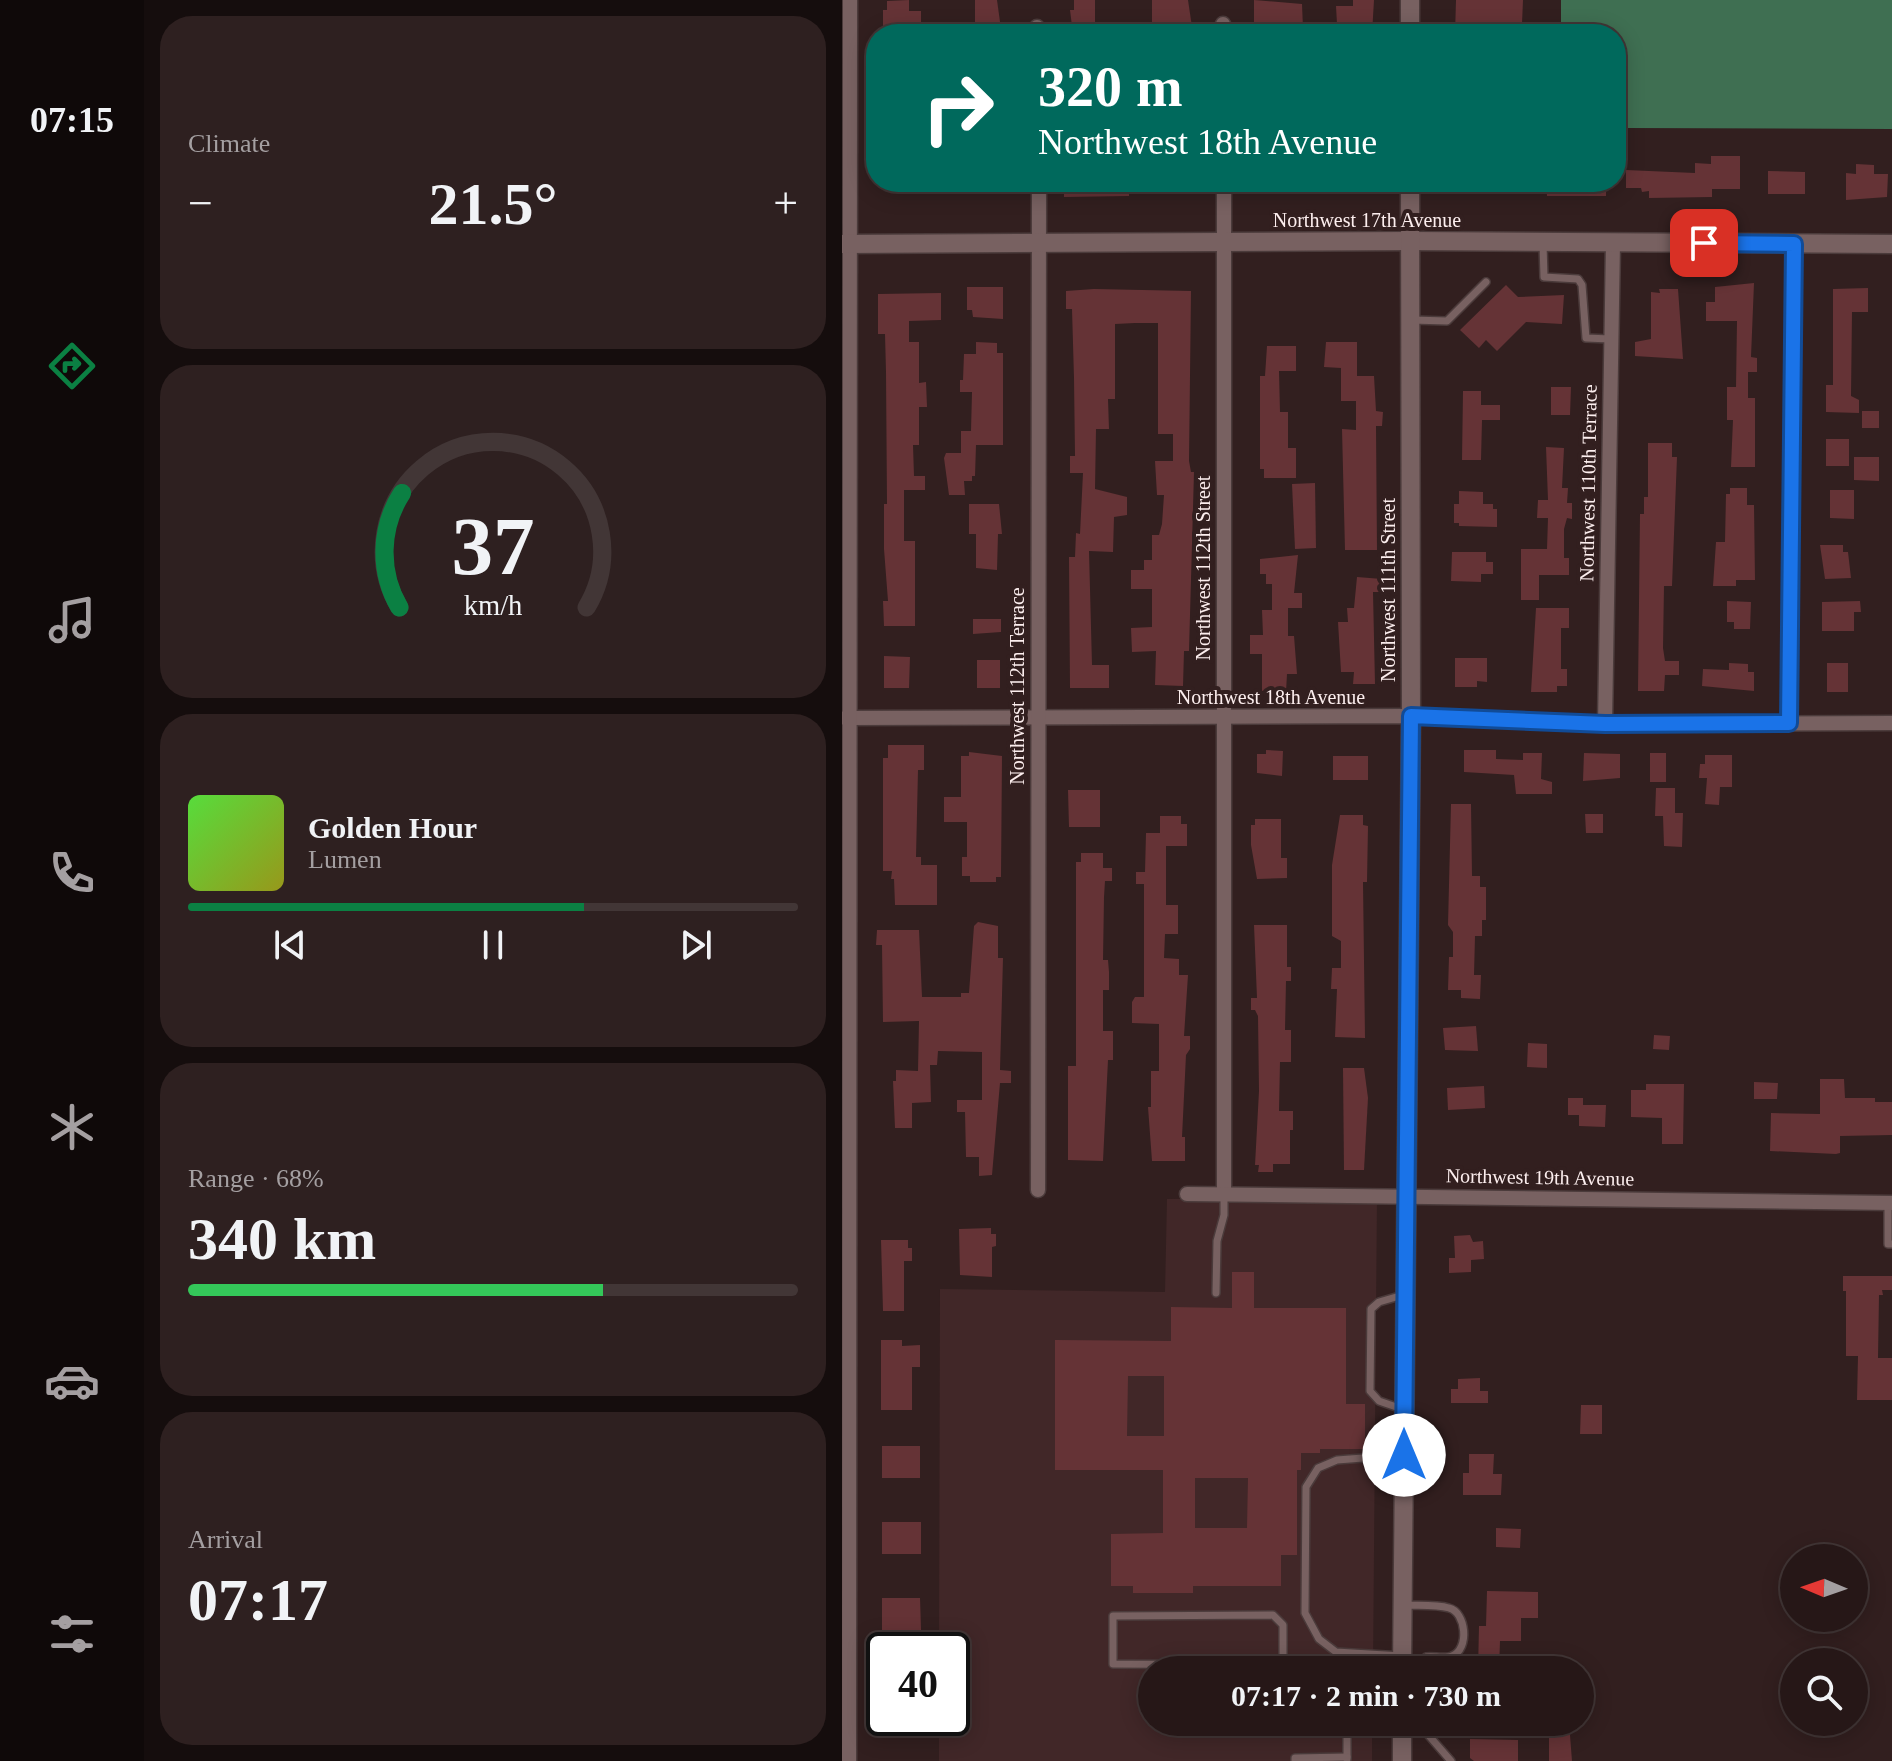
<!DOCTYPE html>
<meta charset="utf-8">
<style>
:root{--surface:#261717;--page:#2e2020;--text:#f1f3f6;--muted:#a49fa1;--line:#423636;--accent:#0b8043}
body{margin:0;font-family:"Times New Roman",serif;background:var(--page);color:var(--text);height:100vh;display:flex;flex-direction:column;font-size:30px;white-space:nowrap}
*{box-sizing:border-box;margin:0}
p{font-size:26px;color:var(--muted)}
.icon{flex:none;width:44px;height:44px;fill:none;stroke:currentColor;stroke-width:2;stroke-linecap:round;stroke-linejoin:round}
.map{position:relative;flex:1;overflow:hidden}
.side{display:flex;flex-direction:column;gap:16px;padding:16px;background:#150d0d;width:698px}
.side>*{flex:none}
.hud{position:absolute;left:24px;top:24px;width:760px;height:168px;border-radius:32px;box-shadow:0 4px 20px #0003,0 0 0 2px var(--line);background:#00695c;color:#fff;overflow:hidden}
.needle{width:52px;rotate:272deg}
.tools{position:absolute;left:938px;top:1544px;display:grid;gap:16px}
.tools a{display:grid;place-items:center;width:88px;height:88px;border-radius:50%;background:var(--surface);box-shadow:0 4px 20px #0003,0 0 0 2px var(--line);font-size:40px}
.speed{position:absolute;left:24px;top:1632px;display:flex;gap:16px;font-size:40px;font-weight:700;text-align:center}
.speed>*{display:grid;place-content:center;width:104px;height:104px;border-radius:50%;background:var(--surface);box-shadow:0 4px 20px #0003,0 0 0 2px var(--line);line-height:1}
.speed .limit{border:4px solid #111;border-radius:12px;background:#fff;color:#111}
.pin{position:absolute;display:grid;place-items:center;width:68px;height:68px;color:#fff;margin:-34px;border-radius:16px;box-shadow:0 4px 12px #0006}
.me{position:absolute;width:88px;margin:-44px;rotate:0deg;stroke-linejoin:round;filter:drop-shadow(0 0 6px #0008)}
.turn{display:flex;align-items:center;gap:28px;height:168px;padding:0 40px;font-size:36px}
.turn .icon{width:104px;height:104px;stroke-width:2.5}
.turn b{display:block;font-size:56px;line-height:68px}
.big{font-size:60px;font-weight:700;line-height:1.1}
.side .card{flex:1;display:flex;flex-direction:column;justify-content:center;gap:12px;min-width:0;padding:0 28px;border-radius:32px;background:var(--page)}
.side .dial{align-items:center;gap:0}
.dial svg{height:208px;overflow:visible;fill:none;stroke:var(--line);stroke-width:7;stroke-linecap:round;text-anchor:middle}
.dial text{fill:var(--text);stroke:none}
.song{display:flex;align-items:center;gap:24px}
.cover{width:96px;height:96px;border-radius:12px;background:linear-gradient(135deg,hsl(110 70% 55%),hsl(60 70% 35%))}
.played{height:8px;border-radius:4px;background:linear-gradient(90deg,var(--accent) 65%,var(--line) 65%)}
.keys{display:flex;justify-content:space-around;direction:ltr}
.heat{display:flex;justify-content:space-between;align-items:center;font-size:44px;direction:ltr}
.charge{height:12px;border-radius:6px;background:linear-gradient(90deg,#34c759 68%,var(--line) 0)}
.trip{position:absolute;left:296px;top:1656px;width:456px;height:80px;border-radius:40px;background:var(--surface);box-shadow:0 4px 20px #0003,0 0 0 2px var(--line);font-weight:700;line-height:80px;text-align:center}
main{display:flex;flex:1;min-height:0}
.menu{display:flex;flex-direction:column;width:144px;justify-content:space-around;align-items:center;background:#0f0909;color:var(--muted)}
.menu .icon{width:56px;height:56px}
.menu .selected{color:var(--accent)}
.menu b{font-size:36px;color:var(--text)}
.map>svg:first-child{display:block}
.built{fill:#412728}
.water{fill:#3f6f52}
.building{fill:#653336;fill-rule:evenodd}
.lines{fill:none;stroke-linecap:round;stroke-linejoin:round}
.lane-casing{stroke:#4b3b3b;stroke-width:10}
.street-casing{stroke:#4b3b3b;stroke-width:17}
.secondary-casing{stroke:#4b3b3b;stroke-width:21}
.lane{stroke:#786161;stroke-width:7}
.street{stroke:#786161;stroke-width:14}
.secondary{stroke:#786161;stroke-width:18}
.route-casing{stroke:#114b97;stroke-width:20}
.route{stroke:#1a73e8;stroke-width:14}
.labels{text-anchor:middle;stroke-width:8;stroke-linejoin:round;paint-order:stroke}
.street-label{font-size:20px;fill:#fceeee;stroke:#321f1f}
</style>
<main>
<nav class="menu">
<b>07:15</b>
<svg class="icon selected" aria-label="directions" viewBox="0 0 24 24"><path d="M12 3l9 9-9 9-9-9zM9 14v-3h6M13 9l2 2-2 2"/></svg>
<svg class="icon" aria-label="music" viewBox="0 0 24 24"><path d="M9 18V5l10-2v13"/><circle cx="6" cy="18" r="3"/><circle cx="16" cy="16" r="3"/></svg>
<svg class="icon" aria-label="phone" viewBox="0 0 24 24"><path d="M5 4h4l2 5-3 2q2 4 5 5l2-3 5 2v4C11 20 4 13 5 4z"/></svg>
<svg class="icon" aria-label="climate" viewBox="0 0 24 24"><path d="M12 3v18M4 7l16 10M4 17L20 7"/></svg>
<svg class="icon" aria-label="car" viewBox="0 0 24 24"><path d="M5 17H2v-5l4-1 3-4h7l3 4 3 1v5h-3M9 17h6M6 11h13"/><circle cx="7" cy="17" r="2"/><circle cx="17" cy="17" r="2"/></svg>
<svg class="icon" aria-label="filters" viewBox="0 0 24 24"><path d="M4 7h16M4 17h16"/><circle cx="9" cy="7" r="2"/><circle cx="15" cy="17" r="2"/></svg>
</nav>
<section class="side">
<div class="card"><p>Climate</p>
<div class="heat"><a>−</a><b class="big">21.5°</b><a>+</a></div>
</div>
<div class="card dial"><svg viewBox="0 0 100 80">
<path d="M14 69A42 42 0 1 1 86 69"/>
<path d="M14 69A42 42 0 0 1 15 25" stroke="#0b8043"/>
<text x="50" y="56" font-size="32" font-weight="700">37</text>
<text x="50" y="72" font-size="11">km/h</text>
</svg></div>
<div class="card">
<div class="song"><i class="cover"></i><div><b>Golden Hour</b><p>Lumen</p></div></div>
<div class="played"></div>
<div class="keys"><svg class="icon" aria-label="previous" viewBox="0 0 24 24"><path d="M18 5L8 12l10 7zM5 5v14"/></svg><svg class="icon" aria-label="pause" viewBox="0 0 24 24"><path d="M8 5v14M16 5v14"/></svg><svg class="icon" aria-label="next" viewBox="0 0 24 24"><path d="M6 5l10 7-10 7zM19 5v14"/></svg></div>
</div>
<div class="card"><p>Range · 68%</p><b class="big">340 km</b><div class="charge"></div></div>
<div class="card"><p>Arrival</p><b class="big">07:17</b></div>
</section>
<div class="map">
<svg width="1050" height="1761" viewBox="0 0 1050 1761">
<rect width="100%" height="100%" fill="#321f1f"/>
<!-- built -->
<polygon class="built" points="535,1197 531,1670 310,1670 310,1722 530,1722 530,1761 97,1761 97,1718 110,1718 110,1650 97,1650 98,1289 323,1292 325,1199"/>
<!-- water -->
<polygon class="water" points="719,0 1050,0 1050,129 785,128 774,119 774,34 719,34"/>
<!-- building -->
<g class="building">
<polygon points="67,0 67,11 79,11 79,26 66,26 66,32 41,32 41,10 45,10 45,1"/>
<polygon points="133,0 155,0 159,29 133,29"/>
<polygon points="232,0 253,0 253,34 231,34 228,10 232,10"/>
<polygon points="310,0 346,0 350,27 310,27"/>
<polygon points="412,0 460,4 461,28 442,29 442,34 420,34 420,29 412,30"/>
<polygon points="511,0 532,0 530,34 511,34 511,24 495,24 494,6 511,6"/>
<polygon points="614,0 681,0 680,24 678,31 667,31 667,34 613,34"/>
<polygon points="869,156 898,156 898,189 870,189 870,197 807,198 807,191 800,192 799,188 784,188 784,170 853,173 853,163 869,164"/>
<polygon points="1014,164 1032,165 1032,174 1046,174 1045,197 1004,200 1004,173 1014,174"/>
<polygon points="926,171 963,172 963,194 926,194"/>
<polygon points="222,182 287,182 287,196 222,197"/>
<polygon points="704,182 764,182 764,196 705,196"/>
<polygon points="912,283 909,357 915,358 915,372 906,372 906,398 913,398 913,467 889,467 891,420 885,420 885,387 894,387 895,321 864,321 864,302 873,302 873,287"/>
<polygon points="664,285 676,297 722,295 720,324 684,322 655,351 644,340 637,348 618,330"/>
<polygon points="125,287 161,287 161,319 131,317 130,310 125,310"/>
<polygon points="1026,288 1026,312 1010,312 1009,396 1017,400 1017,413 984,412 984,385 991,385 991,289"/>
<polygon points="252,289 349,291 347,461 349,472 352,472 347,651 342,651 341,686 313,685 314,651 290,652 289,628 310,627 310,589 289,589 289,570 302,570 302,560 310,560 310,535 317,535 320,524 322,495 315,495 313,461 331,461 331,434 316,434 316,323 293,323 273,324 273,399 266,399 267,429 254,429 253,489 285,497 285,515 272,517 271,552 247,551 250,665 267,665 267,688 228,688 227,557 233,557 234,533 238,534 241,473 228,473 228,456 233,456 232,378 230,309 224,309 224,291"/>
<polygon points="817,289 836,289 841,359 793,356 793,342 809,339 809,292 818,293"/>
<polygon points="99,293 99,320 67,321 67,342 77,342 77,383 84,382 85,407 77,407 77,445 71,445 72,476 83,476 83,490 62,490 62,541 73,541 73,626 42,626 41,601 46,601 42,549 42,504 45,504 44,372 43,334 36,334 36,294"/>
<polygon points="134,342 155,343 155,353 161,353 161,445 134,445 133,476 130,476 130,481 122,481 123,495 107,495 102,458 104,453 119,453 119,431 129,431 130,392 118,392 118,380 121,380 122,354 134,354"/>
<polygon points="484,342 515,342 515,376 532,376 534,411 541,412 540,426 534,426 535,550 503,550 500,429 514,430 514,401 499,401 499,368 482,367"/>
<polygon points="425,346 454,346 454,371 437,371 438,412 446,412 446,448 454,448 454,478 422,478 422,469 418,469 418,376 423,376"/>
<polygon points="709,387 729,387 728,415 709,415"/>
<polygon points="621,391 639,391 639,405 658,405 658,420 640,420 639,460 620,460"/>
<rect x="1020" y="411" width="17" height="17"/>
<rect x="984" y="439" width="23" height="27"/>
<polygon points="806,443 830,443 830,457 835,457 830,586 822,586 821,648 823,661 837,661 837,675 823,675 822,691 796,691 798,514 802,514 802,497 806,497"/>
<polygon points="704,447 722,448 720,488 726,488 725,503 730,503 730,519 725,518 722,529 722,558 727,558 727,575 697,575 697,600 679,600 679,549 705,549 706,518 695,518 696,500 706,500"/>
<polygon points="1012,457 1037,457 1037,481 1012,480"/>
<polygon points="473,483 474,548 453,549 450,484"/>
<polygon points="888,488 905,488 905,505 912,505 913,580 894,580 894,586 871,586 874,542 883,542 884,494 888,494"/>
<polygon points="988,490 1012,490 1012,519 988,518"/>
<polygon points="617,491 641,492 641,504 651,504 651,509 655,509 655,527 617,526 617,523 612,523 612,504 617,504"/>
<polygon points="127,504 157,504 160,534 156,534 155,570 134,568 134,534 127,534"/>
<polygon points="978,545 1001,545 1001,552 1006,552 1009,578 983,579"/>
<polygon points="610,552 644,552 644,562 651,562 651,574 639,574 639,582 609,581"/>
<polygon points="456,555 452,593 460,593 460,608 446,608 446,636 452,636 455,674 445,674 444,692 420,691 420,654 408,654 408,635 421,635 420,610 430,610 430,584 424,584 424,574 418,574 418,559"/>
<polygon points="515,577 540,579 538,592 531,592 533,684 511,684 512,672 499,672 496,622 506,622 505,608 512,608"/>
<polygon points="885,601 909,602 908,629 892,629 892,622 885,622"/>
<polygon points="1018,601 1019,612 1012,612 1012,631 980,631 980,602"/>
<polygon points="694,608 727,608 727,628 719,628 719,669 725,669 725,686 715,686 715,692 689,692"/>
<polygon points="131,619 159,619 159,632 131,634"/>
<polygon points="42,656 68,657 67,688 42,688"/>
<polygon points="613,658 645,658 645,682 635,681 635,687 613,687"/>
<rect x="135" y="660" width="23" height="28"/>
<polygon points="887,663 906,664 906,672 912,672 912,691 860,686 861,669 887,670"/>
<rect x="985" y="663" width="21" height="29"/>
<polygon points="46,745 82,745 82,770 76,770 74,857 79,857 79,865 95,865 95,905 53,905 52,879 49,879 50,871 41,871 41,758 46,758"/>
<polygon points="424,750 441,751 440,776 415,773 415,754 424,754"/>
<polygon points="622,750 654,750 654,759 681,760 681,753 700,753 699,779 710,782 710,794 674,794 672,775 622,772"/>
<polygon points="127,752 160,756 159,877 154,877 154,882 128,882 128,876 120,876 120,857 125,857 125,822 102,822 102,797 119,797 119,756 127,756"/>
<polygon points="742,753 778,754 778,778 741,781"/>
<rect x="808" y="753" width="16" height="29"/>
<polygon points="863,755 890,755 890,787 878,787 877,805 863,804 865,778 857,778 858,764 863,764"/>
<rect x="491" y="756" width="35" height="24"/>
<polygon points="814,788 833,788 833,813 841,813 840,847 822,846 821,816 813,816"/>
<polygon points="226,790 258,790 258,827 227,827"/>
<polygon points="609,804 629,804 630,876 638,876 638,887 644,887 644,920 640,920 640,936 633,936 632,975 639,975 638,999 619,998 619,990 606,990 607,957 611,957 611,932 606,925"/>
<polygon points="743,814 761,814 761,833 744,833"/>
<polygon points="498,815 521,815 521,825 526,826 525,882 521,882 523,1038 493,1037 495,989 489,989 490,968 499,968 499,941 490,936 490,865"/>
<polygon points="318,816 339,816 339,824 345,824 345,846 324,846 324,905 336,905 336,934 323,934 322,958 337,959 337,975 346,975 342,1036 348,1036 348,1049 344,1055 340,1137 343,1137 343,1161 310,1161 306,1107 309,1107 309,1071 317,1071 317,1024 290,1023 290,1002 293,997 302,997 302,884 294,884 294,872 303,872 304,833 318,833"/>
<polygon points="413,819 439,819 439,858 445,858 445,878 415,879 409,845 409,825 413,825"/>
<polygon points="239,853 261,853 261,868 270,868 270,881 263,881 262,897 261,960 266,960 267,972 267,990 261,990 261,1031 271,1031 271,1060 266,1060 261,1161 226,1160 226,1066 234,1066 234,862 239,862"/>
<polygon points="136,922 156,926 156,958 161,958 158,1070 169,1071 169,1083 158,1083 150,1175 137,1176 137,1157 124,1157 123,1112 115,1112 115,1100 140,1100 140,1052 96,1051 95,1065 88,1065 89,1102 70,1103 70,1128 53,1128 51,1081 54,1081 54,1070 76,1071 77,1021 41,1022 40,945 34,945 35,930 77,930 80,997 119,997 119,993 127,993 132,926"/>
<polygon points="412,925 445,925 445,967 449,967 449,981 444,981 443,1030 449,1030 449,1062 438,1062 437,1111 451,1111 451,1130 448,1130 448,1164 431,1164 431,1172 416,1172 417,1165 413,1165 417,1091 416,1016 413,1010 409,1010 409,998 415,998"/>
<polygon points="634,1026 636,1051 603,1050 601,1028"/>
<polygon points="812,1035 828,1036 827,1050 811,1049"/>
<polygon points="686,1043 705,1044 705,1068 685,1067"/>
<polygon points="501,1068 522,1068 526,1098 522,1170 502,1170"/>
<polygon points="978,1079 1002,1079 1003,1098 1033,1098 1033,1102 1050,1102 1050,1135 998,1136 998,1153 994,1154 928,1151 929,1113 978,1114"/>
<polygon points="912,1082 936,1083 935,1099 912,1099"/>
<polygon points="804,1084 842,1084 841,1144 820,1144 820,1118 789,1117 789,1090 804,1090"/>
<polygon points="642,1086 643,1108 606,1110 605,1088"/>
<polygon points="726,1098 741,1098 741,1105 764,1105 763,1127 737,1126 737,1115 726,1115"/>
<polygon points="149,1228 149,1234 154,1234 154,1246 150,1247 150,1277 118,1275 117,1229"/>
<polygon points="628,1235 631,1242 641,1241 642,1259 629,1260 629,1272 607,1273 607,1258 613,1258 612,1236"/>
<polygon points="39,1240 66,1240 66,1248 70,1248 70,1261 62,1261 62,1311 41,1311"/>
<path d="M 390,1272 L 412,1272 L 412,1308 L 504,1308 L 504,1404 L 523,1404 L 523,1449 L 478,1449 L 478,1453 L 459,1453 L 459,1470 L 455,1470 L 455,1555 L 439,1555 L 439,1586 L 351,1586 L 351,1593 L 291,1593 L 291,1586 L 269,1586 L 269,1534 L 321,1533 L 321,1470 L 213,1470 L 213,1340 L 329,1341 L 329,1307 L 390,1308 ZM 286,1376 L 322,1376 L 322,1436 L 285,1436 ZM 353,1478 L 406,1478 L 405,1528 L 353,1528 Z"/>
<polygon points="1001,1276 1050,1276 1050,1290 1040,1290 1041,1295 1037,1295 1036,1358 1050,1358 1050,1400 1015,1400 1016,1356 1004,1356 1004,1291 1001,1291"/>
<polygon points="39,1340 60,1340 60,1346 78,1345 78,1367 70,1367 70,1410 39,1410"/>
<polygon points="638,1378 638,1391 646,1391 646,1403 609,1403 609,1389 616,1389 616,1379"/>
<polygon points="739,1405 760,1405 760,1434 738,1434"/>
<rect x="40" y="1446" width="38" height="32"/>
<polygon points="627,1454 652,1454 651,1474 660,1474 659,1495 621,1495 621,1473 627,1473"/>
<rect x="40" y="1522" width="39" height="32"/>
<polygon points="654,1528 679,1529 678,1548 654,1547"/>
<polygon points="645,1591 696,1592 696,1618 679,1618 679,1641 658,1641 657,1670 636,1670 637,1626 644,1626"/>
<polygon points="40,1598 78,1598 79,1630 40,1630"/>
<polygon points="701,1722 727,1722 730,1761 707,1761 707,1734 701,1734"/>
<polygon points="628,1739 676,1740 676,1761 632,1761 628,1758"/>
</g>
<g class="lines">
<defs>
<g id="lane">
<polyline points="701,244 702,277 736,279 740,285 744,338 768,339"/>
<polyline points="570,320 605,321 644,282"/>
<polyline points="1046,1203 1046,1244 1050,1244"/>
<polyline points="374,1293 375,1241 382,1215 382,1193"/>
<polyline points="560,1409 537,1401 528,1391 529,1309 537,1302 561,1295"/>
<polyline points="560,1455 495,1460 476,1468 464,1487 463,1613 477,1639 494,1652 560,1656"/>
<path d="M 561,1605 C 575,1606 593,1604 607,1608 C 624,1612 628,1649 610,1656 C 603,1659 592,1656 584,1657 L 579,1670"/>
<polyline points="441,1665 271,1664 271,1616 431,1615 441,1625 441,1670"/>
<polyline points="458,1722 471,1729 681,1730"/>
<polyline points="505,1729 505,1759"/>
<polyline points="582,1730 609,1761"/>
<polyline points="453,1761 453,1758 505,1757"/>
</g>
<g id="street">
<polyline points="381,24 381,34"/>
<polyline points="195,27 195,34"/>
<polyline points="3,718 569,716 763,724 1050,723"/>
<polyline points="947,723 952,244"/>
<polyline points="763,724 771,243"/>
<polyline points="196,1190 197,182"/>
<polyline points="382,1193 382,182"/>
<polyline points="345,1194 1050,1203"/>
<polyline points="7,1761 8,0"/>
</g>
<g id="secondary">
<polyline points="568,0 568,34"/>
<polyline points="0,244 568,241 1050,244"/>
<polyline points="560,1670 569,716 568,182"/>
<polyline points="560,1761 560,1722"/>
</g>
</defs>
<!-- lane casing -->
<use href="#lane" class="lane-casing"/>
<!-- street casing -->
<use href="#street" class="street-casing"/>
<!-- secondary casing -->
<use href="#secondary" class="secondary-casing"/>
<!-- lane -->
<use href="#lane" class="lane"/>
<!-- street -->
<use href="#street" class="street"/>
<!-- secondary -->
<use href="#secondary" class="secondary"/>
</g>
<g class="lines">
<defs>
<polyline id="route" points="562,1455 569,716 763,724 947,723 952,244 862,243"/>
</defs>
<!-- route casing -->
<use href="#route" class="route-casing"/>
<!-- route -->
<use href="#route" class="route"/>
</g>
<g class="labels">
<!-- street labels -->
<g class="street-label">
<text x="525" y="227">Northwest 17th Avenue</text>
<text transform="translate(746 483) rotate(-89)" y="7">Northwest 110th Terrace</text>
<text transform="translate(361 568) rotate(-90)" y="7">Northwest 112th Street</text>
<text transform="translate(546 590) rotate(-90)" y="7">Northwest 111th Street</text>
<text transform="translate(175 686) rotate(-90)" y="7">Northwest 112th Terrace</text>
<text x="429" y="704">Northwest 18th Avenue</text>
<text transform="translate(698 1177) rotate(1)" y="7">Northwest 19th Avenue</text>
</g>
</g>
</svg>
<div class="tools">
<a><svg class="needle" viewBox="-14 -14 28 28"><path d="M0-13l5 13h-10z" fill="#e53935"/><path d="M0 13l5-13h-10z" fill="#a49fa1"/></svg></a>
<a><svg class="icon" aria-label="search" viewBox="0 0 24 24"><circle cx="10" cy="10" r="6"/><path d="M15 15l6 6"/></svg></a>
</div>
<div class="speed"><div class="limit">40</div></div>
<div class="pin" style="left:862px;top:243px;background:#d93025"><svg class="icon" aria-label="arrive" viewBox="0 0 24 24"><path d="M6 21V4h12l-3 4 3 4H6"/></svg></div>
<svg class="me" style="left:562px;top:1455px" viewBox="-20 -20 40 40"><circle r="19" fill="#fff"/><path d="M0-13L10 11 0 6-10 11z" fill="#1a73e8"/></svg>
<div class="trip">07:17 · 2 min · 730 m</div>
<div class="hud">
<div class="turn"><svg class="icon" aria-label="right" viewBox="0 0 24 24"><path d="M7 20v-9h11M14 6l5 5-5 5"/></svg><div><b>320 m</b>Northwest 18th Avenue</div></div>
</div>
</div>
</main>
